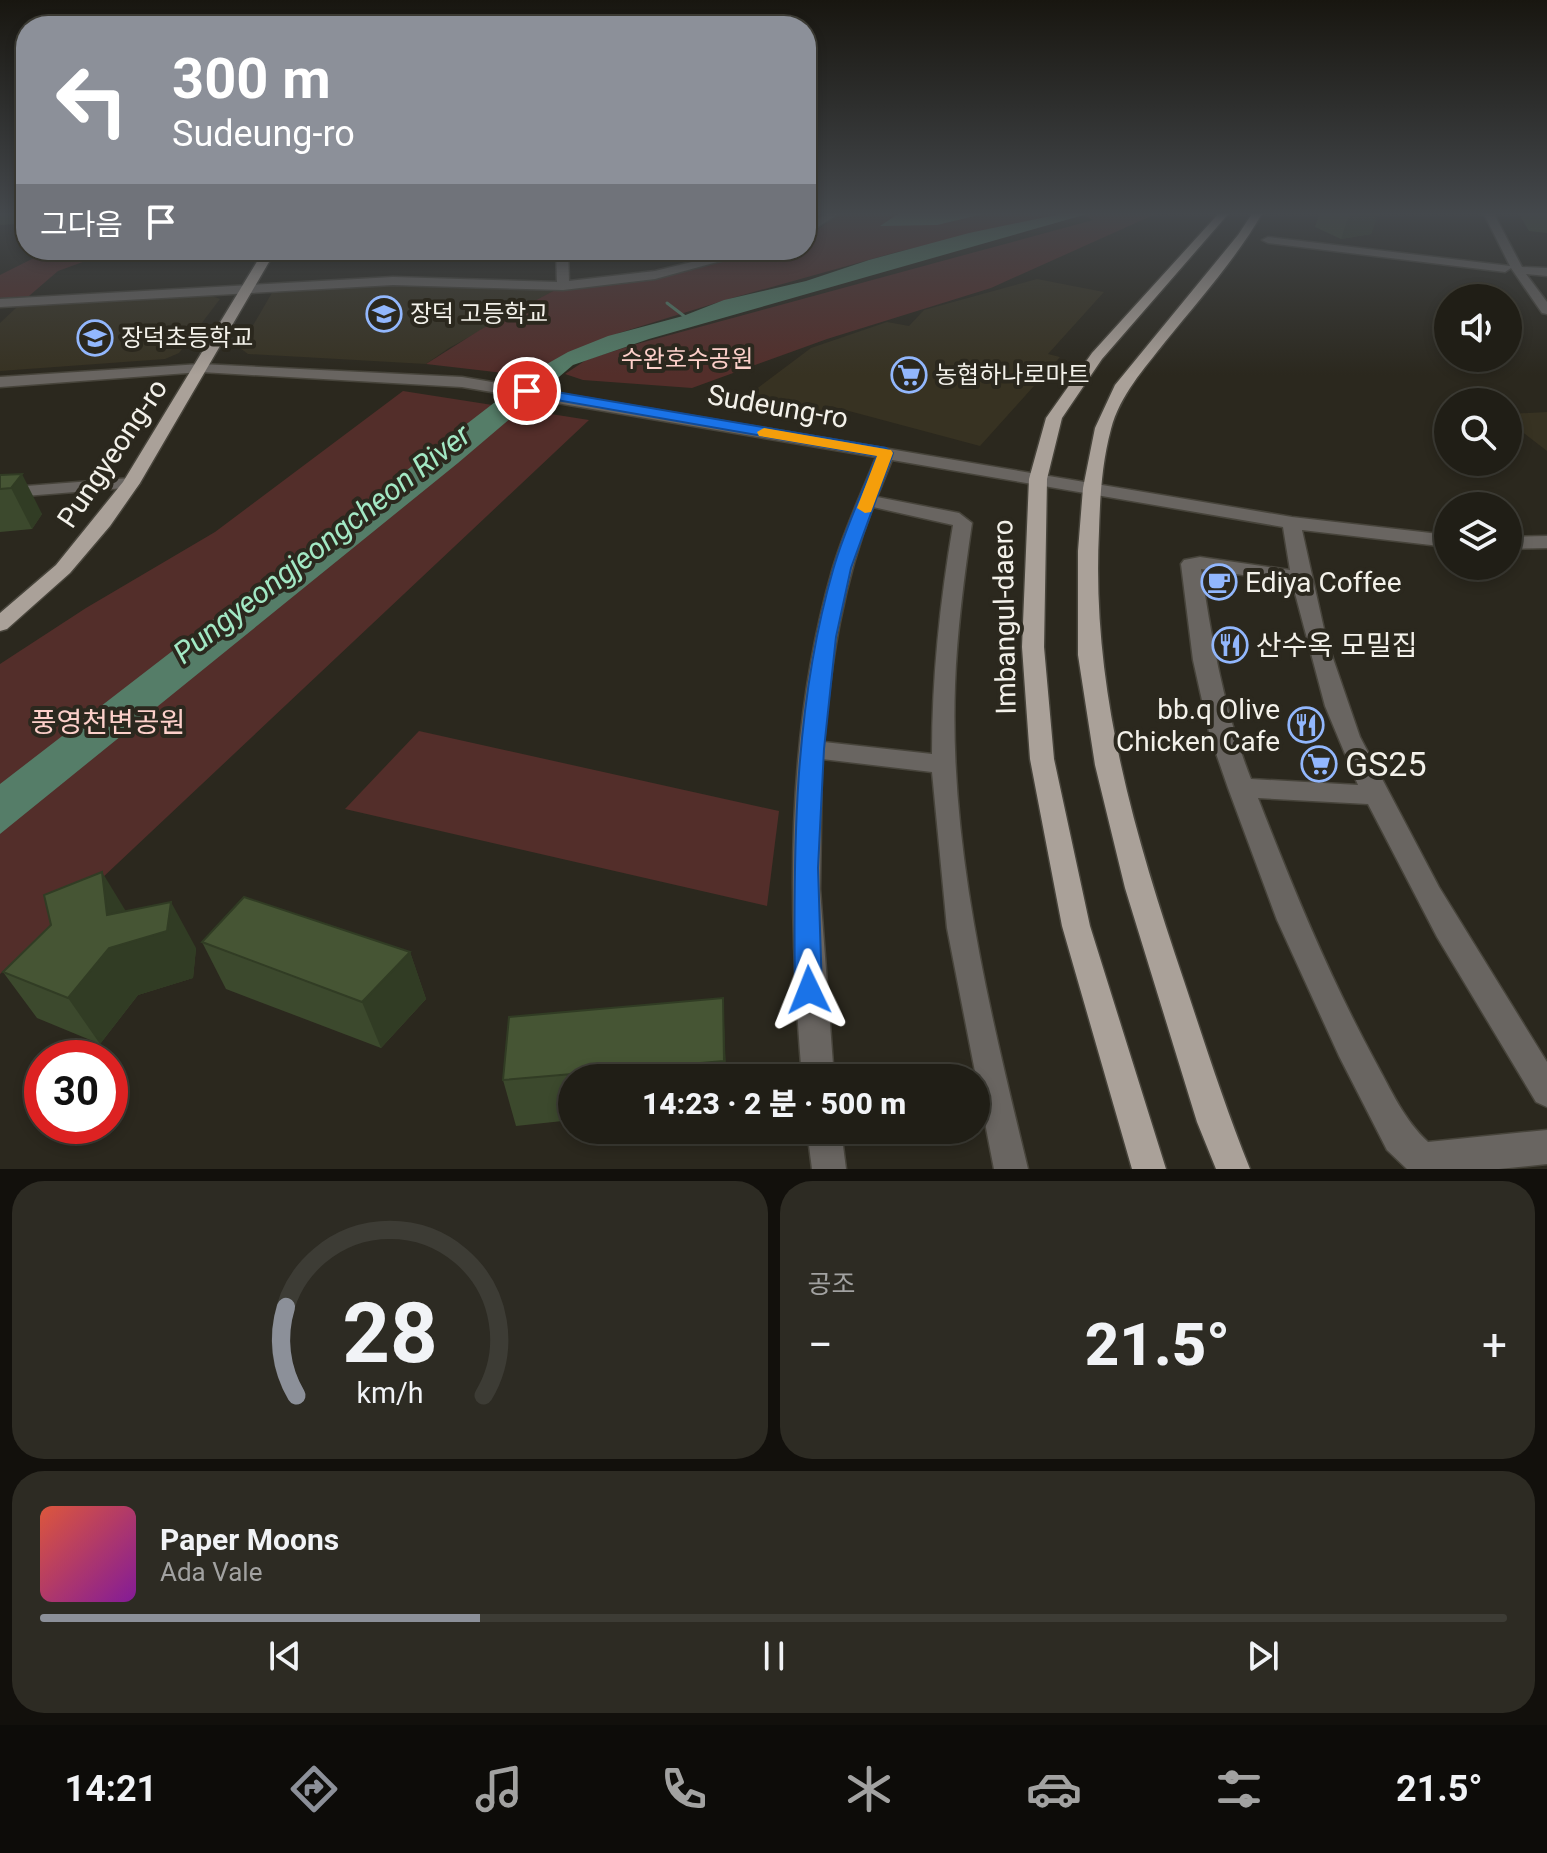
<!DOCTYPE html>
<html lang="ko">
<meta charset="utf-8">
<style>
:root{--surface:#201e16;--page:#2d2b23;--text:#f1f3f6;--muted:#a2a2a1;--line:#3d3c35;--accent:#8c9099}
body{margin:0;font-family:Roboto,"Noto Sans KR",sans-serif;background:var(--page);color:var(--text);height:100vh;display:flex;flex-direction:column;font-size:30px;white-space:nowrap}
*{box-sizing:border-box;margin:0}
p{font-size:26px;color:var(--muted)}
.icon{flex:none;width:44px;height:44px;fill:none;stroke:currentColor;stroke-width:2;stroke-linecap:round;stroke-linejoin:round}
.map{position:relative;height:1169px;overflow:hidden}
.sheet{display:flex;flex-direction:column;gap:12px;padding:12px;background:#12100c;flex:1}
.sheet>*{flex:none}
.banner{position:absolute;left:16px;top:16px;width:800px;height:244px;border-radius:32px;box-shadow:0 4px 12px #0003,0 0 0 2px var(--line);background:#8c9099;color:#fff;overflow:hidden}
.buttons{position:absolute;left:1434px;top:284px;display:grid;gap:16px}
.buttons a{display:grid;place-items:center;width:88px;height:88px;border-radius:50%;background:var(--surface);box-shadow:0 4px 12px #0003,0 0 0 2px var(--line);font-size:40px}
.speed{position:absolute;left:24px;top:1040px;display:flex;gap:16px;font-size:40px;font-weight:700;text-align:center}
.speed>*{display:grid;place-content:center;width:104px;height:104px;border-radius:50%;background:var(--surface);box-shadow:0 4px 12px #0003,0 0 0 2px var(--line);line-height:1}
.speed .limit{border:12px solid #d22;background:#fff;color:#111}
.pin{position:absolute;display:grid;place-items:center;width:68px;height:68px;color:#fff;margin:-34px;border:4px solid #fff;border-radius:50%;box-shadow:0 2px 8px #0007}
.me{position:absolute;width:88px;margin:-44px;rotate:358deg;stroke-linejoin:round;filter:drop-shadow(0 0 6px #0008)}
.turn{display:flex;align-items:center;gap:28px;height:168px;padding:0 24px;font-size:36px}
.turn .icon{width:104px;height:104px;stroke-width:2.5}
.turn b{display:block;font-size:56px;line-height:68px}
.then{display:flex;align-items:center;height:76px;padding:0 24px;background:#0003;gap:16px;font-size:30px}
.big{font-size:60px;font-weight:800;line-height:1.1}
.sheet .widget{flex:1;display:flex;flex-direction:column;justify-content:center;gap:12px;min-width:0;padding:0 28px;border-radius:32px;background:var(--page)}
.sheet .dial{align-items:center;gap:0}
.dial svg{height:208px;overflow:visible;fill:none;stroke:var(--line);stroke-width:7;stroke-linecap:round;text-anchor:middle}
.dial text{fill:var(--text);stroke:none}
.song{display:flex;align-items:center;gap:24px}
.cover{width:96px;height:96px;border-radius:12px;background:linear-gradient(135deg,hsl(10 70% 55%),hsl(290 70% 35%))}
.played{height:8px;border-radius:4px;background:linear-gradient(90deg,var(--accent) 30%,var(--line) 30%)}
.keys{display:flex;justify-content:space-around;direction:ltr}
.heat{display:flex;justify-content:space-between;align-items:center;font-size:44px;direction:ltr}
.sheet .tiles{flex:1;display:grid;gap:12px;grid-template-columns:1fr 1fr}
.widget:last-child{grid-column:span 2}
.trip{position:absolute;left:558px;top:1064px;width:432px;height:80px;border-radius:40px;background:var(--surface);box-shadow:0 4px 12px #0003,0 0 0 2px var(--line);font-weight:800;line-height:80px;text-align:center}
.tabs{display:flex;height:128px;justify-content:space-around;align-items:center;background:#0d0c09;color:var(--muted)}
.tabs .icon{width:56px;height:56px}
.tabs .active{color:var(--accent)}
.tabs b{font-size:36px;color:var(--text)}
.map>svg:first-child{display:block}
.built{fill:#373222}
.green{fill:#532e2a}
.water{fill:#557d68}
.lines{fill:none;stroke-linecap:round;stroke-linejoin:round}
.stream{stroke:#557d68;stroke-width:3}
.minor-casing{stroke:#47443b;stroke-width:3}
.major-casing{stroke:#47443b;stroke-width:3}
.minor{fill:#696561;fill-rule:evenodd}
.major{fill:#aaa199;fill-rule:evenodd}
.wall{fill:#3c492d}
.shaded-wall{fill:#313c24}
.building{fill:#465534;stroke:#313c24;stroke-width:2}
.route{fill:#1a73e8;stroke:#114b97;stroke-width:2}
.slow{fill:#f59e0b}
.labels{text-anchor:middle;stroke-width:8;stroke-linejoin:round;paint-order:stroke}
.far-poi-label{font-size:24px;fill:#f3f1ea;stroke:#2b281e;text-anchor:start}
.far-park-label{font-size:24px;fill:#fdd0ca;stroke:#2b281e}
.street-label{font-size:28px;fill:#f3f1ea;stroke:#2b281e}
.poi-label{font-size:28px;fill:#f3f1ea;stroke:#2b281e;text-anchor:start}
.park-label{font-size:28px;fill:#fdd0ca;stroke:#2b281e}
.water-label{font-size:30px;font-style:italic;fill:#a2e8c4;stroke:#2b281e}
.near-poi-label{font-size:34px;fill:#f3f1ea;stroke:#2b281e;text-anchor:start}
</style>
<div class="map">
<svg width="1547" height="1169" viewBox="0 0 1547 1169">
<rect width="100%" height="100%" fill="#2b281e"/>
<!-- built -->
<g class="built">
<polygon points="1037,279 1104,292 1048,354 1060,357 980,446 834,407 825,414 751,393 811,348 887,322 909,326 924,310"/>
<polygon points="397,285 557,289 449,348 426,364 248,354 240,348 273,291"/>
<polygon points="209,295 220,299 179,353 165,359 0,371 0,323 17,307"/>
<polygon points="1547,412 1547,451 1508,421 1508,414"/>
</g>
<!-- green -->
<g class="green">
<polygon points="842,212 1069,212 897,252 732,298 619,333 529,376 426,364 480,330 557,289 652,278 758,250 806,250 806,238"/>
<polygon points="1094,212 1160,212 991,288 827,339 692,388 583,380 565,374 586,360 633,345 1093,220 1084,215"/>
<polygon points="50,250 116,250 58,271 29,296 0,300 0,275"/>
<polygon points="403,391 589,420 0,974 0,664 86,608 215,532"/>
<polygon points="419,731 779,811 767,906 345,809"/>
</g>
<!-- water -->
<g class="water">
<polygon points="901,212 991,212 937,225 880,226"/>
<polygon points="1070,212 1094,212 649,339 573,365 458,463 0,834 0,784 538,369 568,352 608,336 683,316 724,300 806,281 869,260 969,233"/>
</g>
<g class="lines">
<!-- stream -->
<polyline class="stream" points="667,303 688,319"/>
<defs>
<g id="minor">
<polygon points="830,212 842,212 806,234 806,226"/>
<polygon points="1483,212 1493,212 1522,267 1547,268 1547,276 1526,274 1547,302 1547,314 1542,313 1511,268 1505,272 1268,243 1262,240 1268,237 1510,266"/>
<polygon points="556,250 568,250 569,281 655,271 741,250 761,250 655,279 563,290 393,285 0,307 0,299 393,277 557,282"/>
<path d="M 201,364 L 462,377 L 1292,517 L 1448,535 L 1448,547 L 1302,530 L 1326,638 L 1360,737 L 1439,887 L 1547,1062 L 1547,1107 L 1536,1102 L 1437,937 L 1368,804 L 1258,798 C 1293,888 1329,976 1375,1061 C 1391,1090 1404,1120 1428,1142 L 1547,1130 L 1547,1164 L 1499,1169 L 1407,1169 L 1387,1150 L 1339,1056 L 1277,920 L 1228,788 L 1210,736 L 1193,660 L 1181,564 L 1184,560 L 1200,557 L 1290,570 L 1283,527 L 892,460 L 877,497 L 959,513 L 972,523 C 964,577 957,631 955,685 C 949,849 990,1012 1028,1169 L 994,1169 L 947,928 L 932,772 L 822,759 L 820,889 L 834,1078 L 802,1078 C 788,909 785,735 832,571 C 843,532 861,495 876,457 L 462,387 L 201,372 L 0,387 L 0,377 ZM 873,507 L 953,525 C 940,602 932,676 932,754 L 824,742 C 831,661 843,583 873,507 ZM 1201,569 L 1292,582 L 1325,706 L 1358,785 L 1251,779 C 1224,711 1212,641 1201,569 Z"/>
<polygon points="131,478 137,479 140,483 137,487 0,498 0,488"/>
<polygon points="1547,536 1547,548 1508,549 1508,537"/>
<polygon points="807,1130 841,1130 846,1169 812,1169"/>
</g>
<g id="major">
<polygon points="1220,212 1230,212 1102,359 1062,418 1047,479 1044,647 1054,759 1090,926 1166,1169 1132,1169 1062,926 1030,759 1022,647 1029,479 1046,418 1092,353"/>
<path d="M 1253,212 L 1263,212 C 1236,259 1199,300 1165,342 C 1144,369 1120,395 1111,429 C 1102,462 1100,497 1099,531 C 1091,688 1134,833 1184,981 C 1205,1044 1225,1107 1250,1169 L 1216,1169 L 1197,1122 L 1125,888 L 1095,765 L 1078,655 L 1078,551 L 1083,488 L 1095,428 L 1115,385 L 1238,235 Z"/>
<polygon points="264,250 276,250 140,483 110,526 70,573 7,629 0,631 0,613 56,565 123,482"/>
</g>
</defs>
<!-- minor casing -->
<use href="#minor" class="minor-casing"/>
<!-- major casing -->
<use href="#major" class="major-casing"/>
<!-- minor -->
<use href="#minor" class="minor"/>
<!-- major -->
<use href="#major" class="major"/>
</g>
<!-- wall -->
<g class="wall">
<polygon points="0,212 26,212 16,224 0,225"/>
<polygon points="1320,212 1379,212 1371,234 1341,239 1315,227"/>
<polygon points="1518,212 1547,212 1547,233 1529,231"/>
<polygon points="0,475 42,514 32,529 0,532"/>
<polygon points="202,942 410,952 426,999 381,1048 226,989"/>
<polygon points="196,948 193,978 138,995 100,1044 37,1018 3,972"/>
<polygon points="723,998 726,1078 572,1078 572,1120 516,1126 503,1080"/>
</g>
<!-- shaded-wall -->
<g class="shaded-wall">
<polygon points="11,212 26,212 26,216 16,224"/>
<polygon points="1350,212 1379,212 1371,234 1341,239"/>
<polygon points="22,474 42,514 32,529 11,488"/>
<polygon points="102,872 130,918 171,902 196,948 193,978 138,995 100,1044 68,998 107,915"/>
<polygon points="410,952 426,999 381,1048 362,1002"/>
<polygon points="723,998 725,1044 726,1078 725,1078"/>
</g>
<!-- building -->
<g class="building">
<polygon points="22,474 11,488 0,489 0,475"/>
<polygon points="102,872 107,915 171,902 167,931 109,948 68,998 3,972 51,925 44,895"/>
<polygon points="244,897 410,952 362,1002 202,942"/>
<polygon points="723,998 724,1061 503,1080 509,1017"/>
</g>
<!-- sky -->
<linearGradient id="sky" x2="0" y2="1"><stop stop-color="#181610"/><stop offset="0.57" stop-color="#44484c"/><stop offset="1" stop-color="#44484c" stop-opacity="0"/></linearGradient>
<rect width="1547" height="375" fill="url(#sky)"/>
<!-- route -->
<path class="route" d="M 527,387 L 886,448 L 893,453 L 851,568 L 836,637 L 824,749 L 818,868 L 822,990 L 818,998 L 809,1002 L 799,998 L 795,990 C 793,850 794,705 833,570 C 844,531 862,493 877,456 L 522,394 L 522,388 Z"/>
<!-- slow -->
<polygon class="slow" points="764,428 891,450 893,453 871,512 865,513 857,508 877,456 759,436 757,432"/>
<!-- icons -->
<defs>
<symbol id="school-ring" viewBox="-11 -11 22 22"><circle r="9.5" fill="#2b281e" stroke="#92b7fd" stroke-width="1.5"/><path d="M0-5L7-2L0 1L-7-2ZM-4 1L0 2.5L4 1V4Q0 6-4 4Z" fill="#92b7fd"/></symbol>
<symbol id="supermarket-ring" viewBox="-11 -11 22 22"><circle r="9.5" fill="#2b281e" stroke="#92b7fd" stroke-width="1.5"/><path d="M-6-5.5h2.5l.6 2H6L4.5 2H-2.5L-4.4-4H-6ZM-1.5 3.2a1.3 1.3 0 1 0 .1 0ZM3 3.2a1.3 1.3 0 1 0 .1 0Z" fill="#92b7fd"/></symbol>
<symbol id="cafe-ring" viewBox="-11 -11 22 22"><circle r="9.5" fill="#2b281e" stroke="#92b7fd" stroke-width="1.5"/><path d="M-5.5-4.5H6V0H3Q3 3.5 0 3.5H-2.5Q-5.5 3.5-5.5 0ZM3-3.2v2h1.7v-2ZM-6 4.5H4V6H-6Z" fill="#92b7fd"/></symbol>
<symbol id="restaurant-ring" viewBox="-11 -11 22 22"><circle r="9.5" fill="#2b281e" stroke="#92b7fd" stroke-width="1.5"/><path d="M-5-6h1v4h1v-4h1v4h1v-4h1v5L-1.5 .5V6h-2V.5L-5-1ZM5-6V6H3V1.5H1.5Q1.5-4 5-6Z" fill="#92b7fd"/></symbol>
</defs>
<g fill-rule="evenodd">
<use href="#school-ring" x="364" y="294" width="40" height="40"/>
<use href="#school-ring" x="75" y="318" width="40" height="40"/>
<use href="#supermarket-ring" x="889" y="355" width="40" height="40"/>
<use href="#cafe-ring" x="1199" y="562" width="40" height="40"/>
<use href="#restaurant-ring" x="1210" y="625" width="40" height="40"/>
<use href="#restaurant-ring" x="1286" y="705" width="40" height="40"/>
<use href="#supermarket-ring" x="1299" y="744" width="40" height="40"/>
</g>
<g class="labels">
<!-- far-poi labels -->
<g class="far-poi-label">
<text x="410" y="322">장덕 고등학교</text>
<text x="121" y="346">장덕초등학교</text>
<text x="935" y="383">농협하나로마트</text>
</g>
<!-- far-park labels -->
<g class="far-park-label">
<text x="687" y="367">수완호수공원</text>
</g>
<!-- street labels -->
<g class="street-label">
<text transform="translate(778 406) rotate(10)" y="10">Sudeung-ro</text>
<text transform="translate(112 453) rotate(-56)" y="10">Pungyeong-ro</text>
<text transform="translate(1004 617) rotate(-91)" y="10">Imbangul-daero</text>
</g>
<!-- poi labels -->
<g class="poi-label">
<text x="1245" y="592">Ediya Coffee</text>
<text x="1256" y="655">산수옥 모밀집</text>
<text x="1280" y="719" text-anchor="end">bb.q Olive<tspan x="1280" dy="32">Chicken Cafe</tspan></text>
</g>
<!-- park labels -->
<g class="park-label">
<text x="108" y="732">풍영천변공원</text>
</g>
<!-- water labels -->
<g class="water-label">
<text transform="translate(322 544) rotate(-38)" y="10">Pungyeongjeongcheon River</text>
</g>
<!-- near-poi labels -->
<g class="near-poi-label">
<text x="1345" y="776">GS25</text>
</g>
</g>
</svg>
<div class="buttons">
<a><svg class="icon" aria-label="sound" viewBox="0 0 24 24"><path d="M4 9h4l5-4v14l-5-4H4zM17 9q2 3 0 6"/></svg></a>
<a><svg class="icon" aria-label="search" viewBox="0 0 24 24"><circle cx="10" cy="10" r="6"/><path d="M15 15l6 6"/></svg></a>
<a><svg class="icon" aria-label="layers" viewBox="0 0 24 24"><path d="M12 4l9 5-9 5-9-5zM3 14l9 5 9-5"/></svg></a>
</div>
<div class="speed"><div class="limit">30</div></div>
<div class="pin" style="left:527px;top:391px;background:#d93025"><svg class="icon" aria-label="arrive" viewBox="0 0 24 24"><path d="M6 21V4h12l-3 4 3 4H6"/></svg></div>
<svg class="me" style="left:809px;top:990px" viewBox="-20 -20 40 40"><path d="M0-17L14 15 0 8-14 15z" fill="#1a73e8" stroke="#fff" stroke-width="4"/></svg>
<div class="trip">14:23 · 2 분 · 500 m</div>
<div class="banner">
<div class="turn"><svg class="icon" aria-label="left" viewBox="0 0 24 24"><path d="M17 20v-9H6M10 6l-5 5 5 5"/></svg><div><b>300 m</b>Sudeung-ro</div></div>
<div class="then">그다음<svg class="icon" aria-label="arrive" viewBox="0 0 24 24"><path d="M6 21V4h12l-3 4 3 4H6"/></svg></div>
</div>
</div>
<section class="sheet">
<div class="tiles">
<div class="widget dial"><svg viewBox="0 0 100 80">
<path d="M14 69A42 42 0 1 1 86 69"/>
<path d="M14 69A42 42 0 0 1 10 35" stroke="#8c9099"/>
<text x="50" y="56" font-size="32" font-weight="700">28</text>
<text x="50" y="72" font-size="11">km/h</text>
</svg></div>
<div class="widget"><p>공조</p>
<div class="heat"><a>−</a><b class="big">21.5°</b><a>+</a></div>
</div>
<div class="widget">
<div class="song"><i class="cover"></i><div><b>Paper Moons</b><p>Ada Vale</p></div></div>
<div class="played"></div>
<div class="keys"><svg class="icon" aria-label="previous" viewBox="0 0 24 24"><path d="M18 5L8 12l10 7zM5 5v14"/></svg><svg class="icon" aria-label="pause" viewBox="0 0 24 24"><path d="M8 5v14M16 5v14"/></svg><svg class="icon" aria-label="next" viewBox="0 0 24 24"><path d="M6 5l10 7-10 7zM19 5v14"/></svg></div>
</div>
</div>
</section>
<nav class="tabs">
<b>14:21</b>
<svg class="icon active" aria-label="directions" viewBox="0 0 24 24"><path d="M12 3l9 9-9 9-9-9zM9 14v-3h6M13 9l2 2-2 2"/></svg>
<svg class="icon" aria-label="music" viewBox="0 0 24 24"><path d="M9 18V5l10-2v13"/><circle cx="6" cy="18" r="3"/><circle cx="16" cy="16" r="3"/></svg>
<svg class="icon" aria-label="phone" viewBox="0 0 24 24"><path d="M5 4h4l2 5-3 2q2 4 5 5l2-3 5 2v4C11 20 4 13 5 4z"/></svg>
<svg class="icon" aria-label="climate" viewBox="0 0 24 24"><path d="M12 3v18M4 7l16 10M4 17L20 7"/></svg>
<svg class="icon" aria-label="car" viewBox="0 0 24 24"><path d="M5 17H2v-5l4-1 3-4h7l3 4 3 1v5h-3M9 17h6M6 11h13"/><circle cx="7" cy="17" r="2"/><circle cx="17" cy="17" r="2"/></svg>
<svg class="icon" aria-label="filters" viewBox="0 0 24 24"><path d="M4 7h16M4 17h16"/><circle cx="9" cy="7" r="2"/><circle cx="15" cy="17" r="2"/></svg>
<b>21.5°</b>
</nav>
